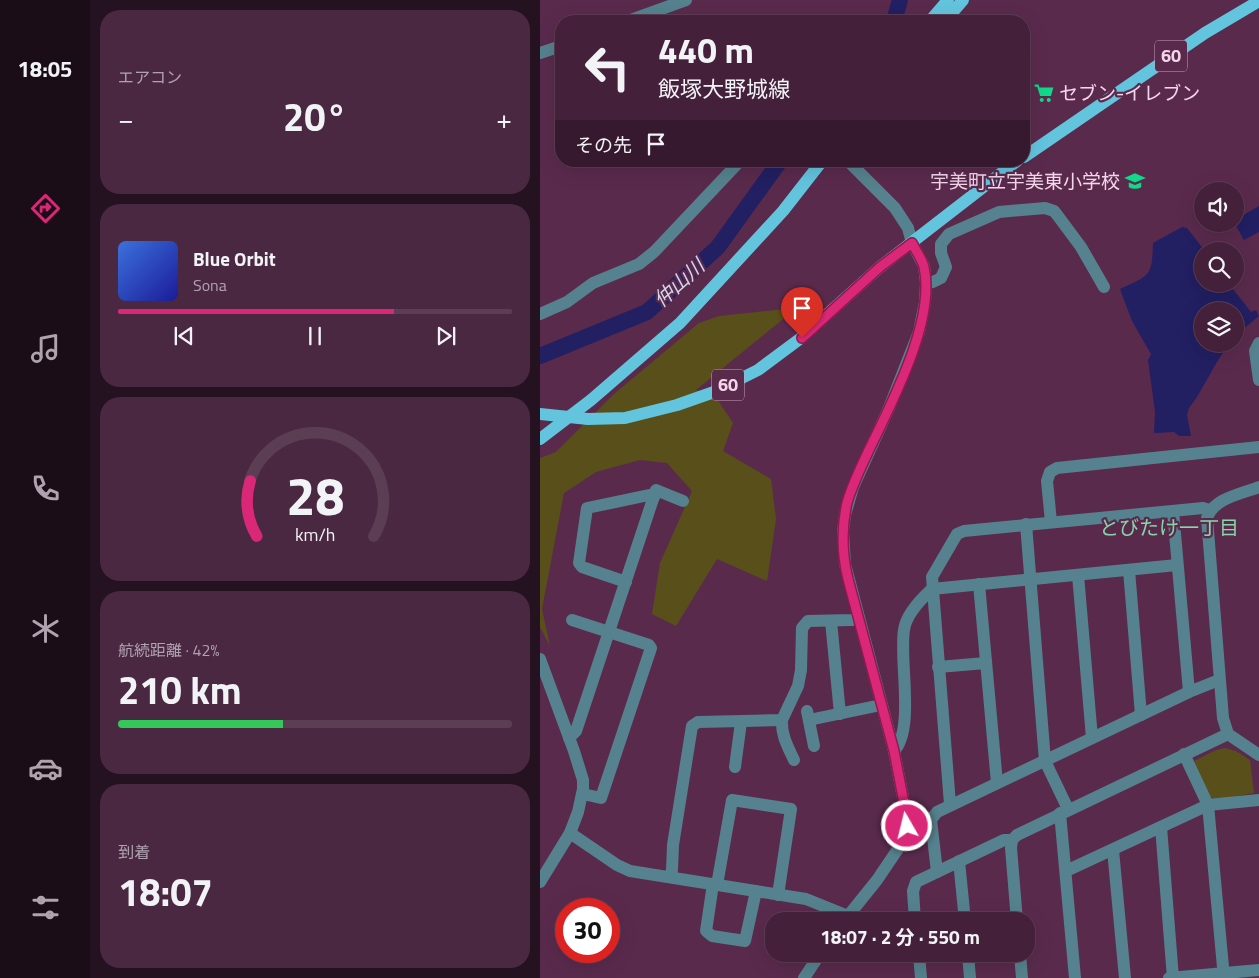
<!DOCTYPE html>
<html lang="ja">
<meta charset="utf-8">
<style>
:root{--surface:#44203a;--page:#4b2842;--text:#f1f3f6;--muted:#afa3af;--line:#5c3e54;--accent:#db2777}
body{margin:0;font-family:"Titillium Web","Noto Sans JP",sans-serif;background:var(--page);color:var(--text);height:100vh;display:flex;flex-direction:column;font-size:19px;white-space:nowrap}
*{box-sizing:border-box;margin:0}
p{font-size:16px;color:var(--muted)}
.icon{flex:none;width:28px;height:28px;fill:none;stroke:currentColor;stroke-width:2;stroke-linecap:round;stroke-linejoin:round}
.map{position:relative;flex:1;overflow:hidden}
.drawer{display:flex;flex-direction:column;gap:10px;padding:10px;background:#251220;width:450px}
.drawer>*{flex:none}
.banner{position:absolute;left:15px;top:15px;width:475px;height:152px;border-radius:20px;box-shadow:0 5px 20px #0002,0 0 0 1px var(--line);background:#44203a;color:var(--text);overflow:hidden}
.tools{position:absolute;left:654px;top:182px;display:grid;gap:10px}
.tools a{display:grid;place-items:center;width:50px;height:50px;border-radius:50%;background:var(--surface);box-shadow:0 5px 20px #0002,0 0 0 1px var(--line);font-size:25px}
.speed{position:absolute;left:15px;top:898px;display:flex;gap:10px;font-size:25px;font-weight:700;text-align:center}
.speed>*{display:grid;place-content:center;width:65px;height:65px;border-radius:50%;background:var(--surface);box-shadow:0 5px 20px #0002,0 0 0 1px var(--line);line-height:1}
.speed .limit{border:8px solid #d22;background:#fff;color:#111}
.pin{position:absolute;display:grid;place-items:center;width:42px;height:42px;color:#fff;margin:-51px -21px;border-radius:50% 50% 50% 0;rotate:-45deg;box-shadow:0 0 5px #0007}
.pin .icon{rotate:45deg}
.me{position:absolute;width:55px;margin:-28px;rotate:352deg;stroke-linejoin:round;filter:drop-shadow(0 0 4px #0008)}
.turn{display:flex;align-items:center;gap:18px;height:105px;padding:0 20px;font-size:22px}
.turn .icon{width:65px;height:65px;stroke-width:2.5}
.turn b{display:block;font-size:35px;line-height:42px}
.then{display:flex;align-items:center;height:48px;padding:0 20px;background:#0003;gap:10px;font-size:19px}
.big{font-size:38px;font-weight:700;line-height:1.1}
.drawer .card{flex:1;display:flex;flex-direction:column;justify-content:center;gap:8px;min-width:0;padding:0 18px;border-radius:20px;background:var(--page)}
.drawer .dial{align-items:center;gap:0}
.dial svg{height:130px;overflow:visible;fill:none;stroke:var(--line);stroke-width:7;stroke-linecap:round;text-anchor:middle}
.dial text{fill:var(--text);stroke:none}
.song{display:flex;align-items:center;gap:15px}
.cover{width:60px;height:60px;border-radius:8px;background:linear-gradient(135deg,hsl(220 70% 55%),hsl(240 70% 35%))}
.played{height:5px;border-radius:2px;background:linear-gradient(90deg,var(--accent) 70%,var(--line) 70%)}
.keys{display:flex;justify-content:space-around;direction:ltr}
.heat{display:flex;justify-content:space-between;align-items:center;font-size:28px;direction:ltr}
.charge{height:8px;border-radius:4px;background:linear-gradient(90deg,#34c759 42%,var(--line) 0)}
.trip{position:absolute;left:225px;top:912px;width:270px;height:50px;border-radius:20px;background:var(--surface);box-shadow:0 5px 20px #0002,0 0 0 1px var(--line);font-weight:700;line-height:50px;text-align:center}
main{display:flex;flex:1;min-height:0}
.tab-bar{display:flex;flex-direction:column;width:90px;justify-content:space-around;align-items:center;background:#1b0d17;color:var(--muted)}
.tab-bar .icon{width:35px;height:35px}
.tab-bar .active{color:var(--accent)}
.tab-bar b{font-size:22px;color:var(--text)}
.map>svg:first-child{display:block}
.green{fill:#594f1a}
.water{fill:#221f63}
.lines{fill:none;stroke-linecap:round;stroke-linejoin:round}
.river{stroke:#221f63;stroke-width:16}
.minor{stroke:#55828e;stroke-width:12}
.major{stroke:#63c4de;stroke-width:12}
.major-bridge{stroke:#63c4de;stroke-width:12}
.route-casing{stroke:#8e194d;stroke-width:12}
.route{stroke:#db2777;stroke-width:9}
.labels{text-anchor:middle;stroke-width:4.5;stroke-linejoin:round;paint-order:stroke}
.shield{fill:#5a2a4d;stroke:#c6a2bb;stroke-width:1}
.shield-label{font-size:18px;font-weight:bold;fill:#f4d6ea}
.poi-label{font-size:19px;fill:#f4d6ea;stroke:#5a2a4d;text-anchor:start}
.water-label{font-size:20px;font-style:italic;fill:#d3d7ec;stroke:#5a2a4d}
.neighbourhood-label{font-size:20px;fill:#87d5a9;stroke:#5a2a4d}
</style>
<main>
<nav class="tab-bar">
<b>18:05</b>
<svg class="icon active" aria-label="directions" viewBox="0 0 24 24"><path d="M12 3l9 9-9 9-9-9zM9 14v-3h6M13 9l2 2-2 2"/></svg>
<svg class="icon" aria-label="music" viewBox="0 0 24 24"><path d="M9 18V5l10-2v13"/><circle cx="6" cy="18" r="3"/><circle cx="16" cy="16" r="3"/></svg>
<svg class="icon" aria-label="phone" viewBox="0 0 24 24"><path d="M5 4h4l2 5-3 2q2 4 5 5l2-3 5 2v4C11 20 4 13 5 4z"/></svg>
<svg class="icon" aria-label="climate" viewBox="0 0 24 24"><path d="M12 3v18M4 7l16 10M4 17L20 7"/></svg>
<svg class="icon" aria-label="car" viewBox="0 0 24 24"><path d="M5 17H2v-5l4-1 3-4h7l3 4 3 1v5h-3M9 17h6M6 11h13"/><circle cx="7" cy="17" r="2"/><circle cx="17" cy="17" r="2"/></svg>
<svg class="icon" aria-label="filters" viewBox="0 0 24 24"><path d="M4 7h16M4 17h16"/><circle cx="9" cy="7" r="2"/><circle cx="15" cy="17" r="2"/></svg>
</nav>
<section class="drawer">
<div class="card"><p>エアコン</p>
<div class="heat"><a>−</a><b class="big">20°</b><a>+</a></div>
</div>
<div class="card">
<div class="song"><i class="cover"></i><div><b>Blue Orbit</b><p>Sona</p></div></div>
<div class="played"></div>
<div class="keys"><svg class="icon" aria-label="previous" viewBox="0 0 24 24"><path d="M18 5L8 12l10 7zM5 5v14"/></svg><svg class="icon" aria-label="pause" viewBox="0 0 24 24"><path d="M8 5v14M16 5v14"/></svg><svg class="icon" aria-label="next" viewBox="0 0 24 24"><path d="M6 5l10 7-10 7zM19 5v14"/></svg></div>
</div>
<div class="card dial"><svg viewBox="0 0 100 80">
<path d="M14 69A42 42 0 1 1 86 69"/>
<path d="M14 69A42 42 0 0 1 10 35" stroke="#db2777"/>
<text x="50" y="56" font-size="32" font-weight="700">28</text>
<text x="50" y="72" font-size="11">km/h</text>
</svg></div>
<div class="card"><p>航続距離 · 42%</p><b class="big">210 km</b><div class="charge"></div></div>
<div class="card"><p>到着</p><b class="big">18:07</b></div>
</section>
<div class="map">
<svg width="719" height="978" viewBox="0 0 719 978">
<rect width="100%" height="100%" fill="#5a2a4d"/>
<!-- green -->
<g class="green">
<polygon points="245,309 253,311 156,390 177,399 193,423 183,451 231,479 236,519 227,581 177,559 136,626 112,614 120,563 152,491 127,463 100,460 56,472 24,493 2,609 10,646 0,627 0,458 16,452 74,394 159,323 179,316"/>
<polygon points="685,748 696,751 710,760 714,793 676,800 669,796 654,761 676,750"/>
</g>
<!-- water -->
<g class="water">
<polygon points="719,206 719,232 704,240 695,224 695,220"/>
<path d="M 642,227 L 647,228 L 665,251 L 662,251 L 662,284 L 689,284 L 711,312 L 716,310 L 719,316 L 696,335 L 695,338 L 695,311 L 662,311 L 662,344 L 693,344 L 685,350 L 677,362 L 657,397 L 649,408 L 647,415 L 651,436 L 639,436 L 634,432 L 614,433 L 615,412 L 608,360 L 611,354 L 592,321 L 580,289 C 610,275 612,277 613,243 Z"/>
</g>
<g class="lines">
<!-- river -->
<g class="river">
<polyline points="354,21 360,0"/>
<polyline points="0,356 107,312 178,247 240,161"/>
</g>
<!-- minor -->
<g class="minor">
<polyline points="88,21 146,0"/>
<polyline points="0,53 21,46"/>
<polyline points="386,283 393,282 401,278 406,267 401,253 401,244 409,234 459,212 505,208 514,211 518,216 541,247 564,287"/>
<polyline points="0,314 27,302 53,283 99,264 114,252 200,161"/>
<polyline points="719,343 715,351 719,380"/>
<path d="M 719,487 C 701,494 674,498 667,518 L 683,718 L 688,734 L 719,755"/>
<polyline points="633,511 649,692"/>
<polyline points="511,522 507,481 510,472 517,468 719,447"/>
<polyline points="486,524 505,761 528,809"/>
<polyline points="589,570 601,715"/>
<polyline points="538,575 552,738"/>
<polyline points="86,582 42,567 39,563 47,508 109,495 114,497"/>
<polyline points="439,584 457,783"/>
<polyline points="32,620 109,645 111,648 61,798 43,794"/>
<polyline points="291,621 300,714"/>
<polyline points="0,659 34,751 43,780 43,789 38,812 30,833 0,882"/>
<polyline points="398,667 446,663"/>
<polyline points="267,711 274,746"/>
<path d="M 242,720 C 241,735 248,747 254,760"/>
<polyline points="269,720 341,705"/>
<polyline points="29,738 36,731 116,490 143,501"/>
<path d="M 354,751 C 375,729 359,660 364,630 C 366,614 381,599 392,589 L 637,565"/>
<polyline points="644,754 668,805 684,978"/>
<polyline points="195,767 201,722"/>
<polyline points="410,804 392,577 417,534 424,531 663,508 670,510"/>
<polyline points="520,813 535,978"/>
<polyline points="621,827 633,978"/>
<polyline points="30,833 77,865 90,871 266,899 308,916"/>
<polyline points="573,850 585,978"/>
<polyline points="419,861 425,921"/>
<polyline points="526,871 668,805 719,800"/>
<polyline points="397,872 391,820 397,812 649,692 679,680"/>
<polyline points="130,877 132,870 133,845 152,726 158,722 242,720 258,686 261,670 262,628 268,621 312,620 319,618"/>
<polyline points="173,884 166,931 172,936 205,941 216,891"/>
<polyline points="177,885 192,800 251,809 238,895"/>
<polyline points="304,921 337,880 362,843 366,834 367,818 354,751 305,564 303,531 305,515 313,487 349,408 379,332 385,302 386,283 384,266 372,243 368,228 355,208 308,161"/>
<polyline points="375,921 373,891 376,882 464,840 472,840"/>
<polyline points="477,921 471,848 472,840 477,835 688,734"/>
<polyline points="379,954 381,978"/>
<polyline points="428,954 430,978"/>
<polyline points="480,954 482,978"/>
<polyline points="264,978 280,954"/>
<polyline points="629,978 719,970"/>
</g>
<!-- major -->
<g class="major">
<polyline points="390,21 408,0"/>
<polyline points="405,21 423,0"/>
<polyline points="484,157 665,33 719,1"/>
<polyline points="340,267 477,161"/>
<polyline points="0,439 51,400 140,323 243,211 282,161"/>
</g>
<!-- major-bridge -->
<polyline class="major-bridge" points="0,414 48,419 85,418 137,405 174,392 218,370 261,338 340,267"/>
</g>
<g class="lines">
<defs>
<path id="route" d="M 262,338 L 340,267 L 372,243 C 376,251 382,259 384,267 C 396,320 352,402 329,450 C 321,467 312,485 307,503 C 301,529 302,554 308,579 L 354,751 L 367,818 L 367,826"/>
</defs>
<!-- route casing -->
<use href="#route" class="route-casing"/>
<!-- route -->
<use href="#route" class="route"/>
</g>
<!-- icons -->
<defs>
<symbol id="supermarket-bare" viewBox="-9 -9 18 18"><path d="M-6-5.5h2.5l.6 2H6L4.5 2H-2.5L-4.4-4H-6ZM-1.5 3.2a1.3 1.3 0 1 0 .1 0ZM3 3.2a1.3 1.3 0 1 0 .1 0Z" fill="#10d98a" stroke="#5a2a4d" stroke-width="2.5" paint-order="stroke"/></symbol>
<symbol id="school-bare" viewBox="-9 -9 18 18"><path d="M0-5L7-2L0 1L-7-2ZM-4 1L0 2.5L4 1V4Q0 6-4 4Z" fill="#10d98a" stroke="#5a2a4d" stroke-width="2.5" paint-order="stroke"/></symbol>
</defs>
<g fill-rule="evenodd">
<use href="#supermarket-bare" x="490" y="79" width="28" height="28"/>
<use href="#school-bare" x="581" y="167" width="28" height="28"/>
</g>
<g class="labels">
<!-- shield labels -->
<g class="shield">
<rect x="615" y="40.5" width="32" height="31" rx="4"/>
<rect x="172" y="369.5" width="32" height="31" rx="4"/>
</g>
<g class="shield-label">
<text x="631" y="62">60</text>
<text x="188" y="391">60</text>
</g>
<!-- poi labels -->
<g class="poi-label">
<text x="519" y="100">セブン-イレブン</text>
<text x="580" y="188" text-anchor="end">宇美町立宇美東小学校</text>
</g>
<!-- water labels -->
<g class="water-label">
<text transform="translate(139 283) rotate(-42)" y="7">仲山川</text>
</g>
<!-- neighbourhood labels -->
<g class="neighbourhood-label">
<text x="629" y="535">とびたけ一丁目</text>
</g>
</g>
</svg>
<div class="tools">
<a><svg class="icon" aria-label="sound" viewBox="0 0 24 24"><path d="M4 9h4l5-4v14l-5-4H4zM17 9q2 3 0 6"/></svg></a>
<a><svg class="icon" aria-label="search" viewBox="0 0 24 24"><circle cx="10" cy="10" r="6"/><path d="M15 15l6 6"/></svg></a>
<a><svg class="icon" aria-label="layers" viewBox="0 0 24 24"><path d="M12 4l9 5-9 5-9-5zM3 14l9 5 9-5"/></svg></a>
</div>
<div class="speed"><div class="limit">30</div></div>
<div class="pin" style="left:262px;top:338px;background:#d93025"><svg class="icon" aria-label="arrive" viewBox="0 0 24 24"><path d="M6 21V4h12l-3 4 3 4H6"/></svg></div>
<svg class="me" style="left:367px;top:826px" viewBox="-20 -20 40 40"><circle r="17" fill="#db2777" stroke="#fff" stroke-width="3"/><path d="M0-11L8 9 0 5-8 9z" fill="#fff"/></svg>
<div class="trip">18:07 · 2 分 · 550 m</div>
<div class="banner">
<div class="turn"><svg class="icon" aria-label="left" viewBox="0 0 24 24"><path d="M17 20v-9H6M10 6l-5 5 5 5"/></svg><div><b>440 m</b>飯塚大野城線</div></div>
<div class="then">その先<svg class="icon" aria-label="arrive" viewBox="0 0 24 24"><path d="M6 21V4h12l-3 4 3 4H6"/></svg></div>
</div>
</div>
</main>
